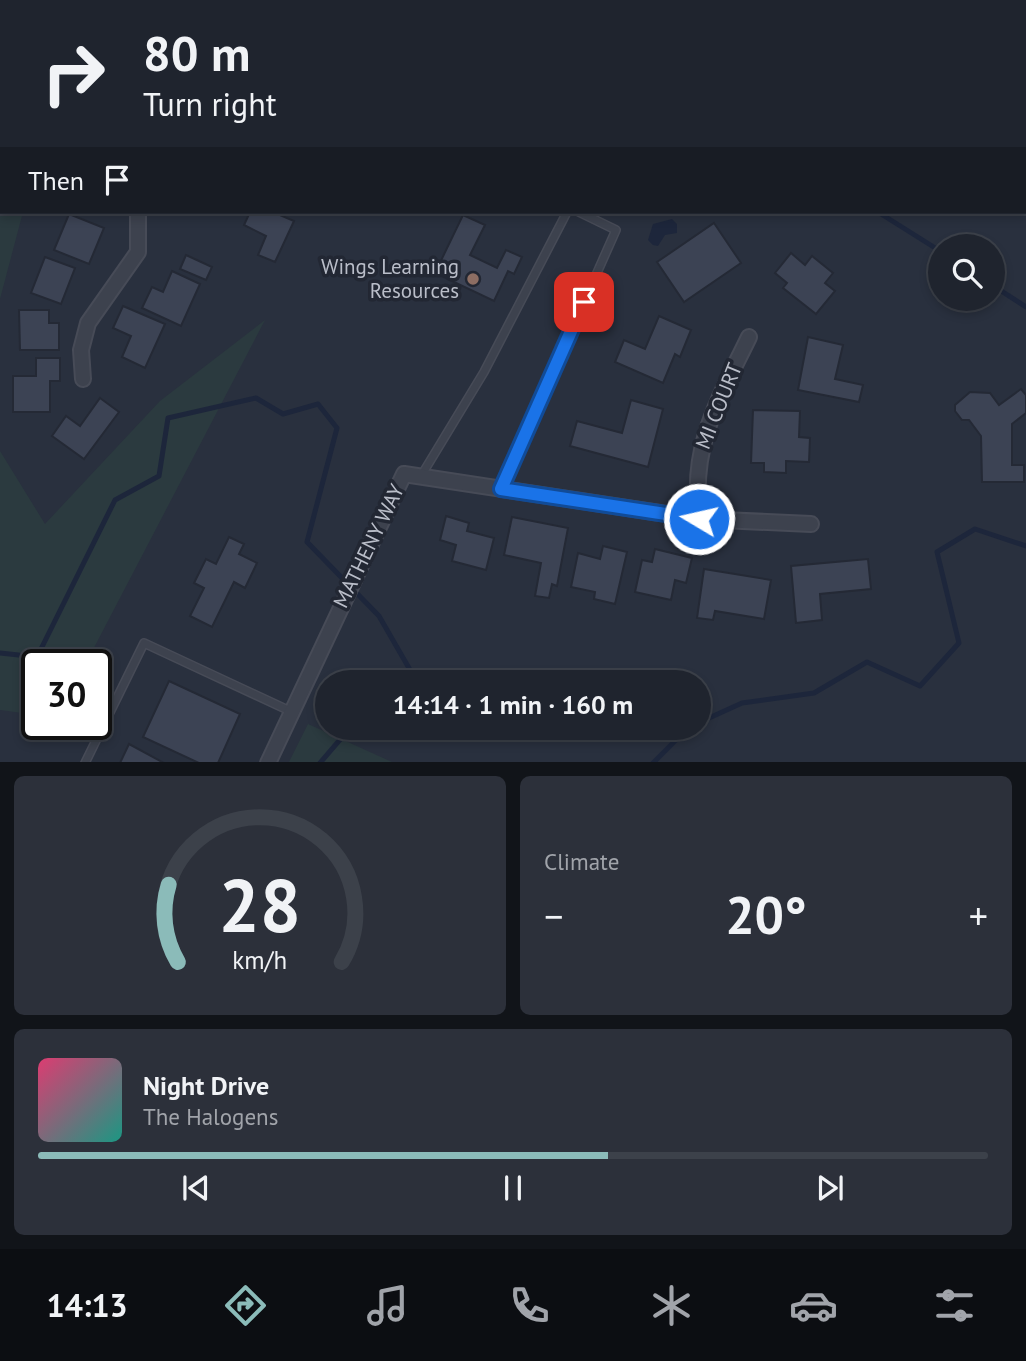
<!DOCTYPE html>
<meta charset="utf-8">
<style>
:root{--surface:#1f242e;--page:#2c303a;--text:#f1f3f6;--muted:#a1a4aa;--line:#3c414a;--accent:#8bbbb9}
body{margin:0;font-family:"PT Sans",sans-serif;background:var(--page);color:var(--text);height:100vh;display:flex;flex-direction:column;font-size:26px;white-space:nowrap}
*{box-sizing:border-box;margin:0}
p{font-size:23px;color:var(--muted)}
.icon{flex:none;width:38px;height:38px;fill:none;stroke:currentColor;stroke-width:2;stroke-linecap:round;stroke-linejoin:round}
.map{position:relative;height:762px;overflow:hidden}
.drawer{display:flex;flex-direction:column;gap:14px;padding:14px;background:#111419;flex:1}
.drawer>*{flex:none}
.banner{position:absolute;left:0px;top:0px;width:1027px;height:214px;box-shadow:0 4px 10px #0003,0 0 0 2px var(--line);background:#1f242e;color:var(--text);overflow:hidden}
.tools{position:absolute;left:928px;top:234px;display:grid;gap:14px}
.tools a{display:grid;place-items:center;width:77px;height:77px;border-radius:50%;background:var(--surface);box-shadow:0 4px 10px #0003,0 0 0 2px var(--line);font-size:35px}
.speed{position:absolute;left:21px;top:649px;display:flex;gap:14px;font-size:35px;font-weight:700;text-align:center}
.speed>*{display:grid;place-content:center;width:91px;height:91px;border-radius:50%;background:var(--surface);box-shadow:0 4px 10px #0003,0 0 0 2px var(--line);line-height:1}
.speed .limit{border:4px solid #111;border-radius:10px;background:#fff;color:#111}
.pin{position:absolute;display:grid;place-items:center;width:60px;height:60px;color:#fff;margin:-30px;border-radius:14px;box-shadow:0 4px 10px #0006}
.me{position:absolute;width:77px;margin:-38px;rotate:279deg;stroke-linejoin:round;filter:drop-shadow(0 0 5px #0008)}
.turn{display:flex;align-items:center;gap:24px;height:147px;padding:0 28px;font-size:32px}
.turn .icon{width:91px;height:91px;stroke-width:2.5}
.turn b{display:block;font-size:49px;line-height:60px}
.then{display:flex;align-items:center;height:66px;padding:0 28px;background:#0003;gap:14px;font-size:26px}
.big{font-size:52px;font-weight:800;line-height:1.1}
.drawer .card{flex:1;display:flex;flex-direction:column;justify-content:center;gap:10px;min-width:0;padding:0 24px;border-radius:10px;background:var(--page)}
.drawer .dial{align-items:center;gap:0}
.dial svg{height:182px;overflow:visible;fill:none;stroke:var(--line);stroke-width:7;stroke-linecap:round;text-anchor:middle}
.dial text{fill:var(--text);stroke:none}
.song{display:flex;align-items:center;gap:21px}
.cover{width:84px;height:84px;border-radius:10px;background:linear-gradient(135deg,hsl(340 70% 55%),hsl(170 70% 35%))}
.played{height:7px;border-radius:4px;background:linear-gradient(90deg,var(--accent) 60%,var(--line) 60%)}
.keys{display:flex;justify-content:space-around;direction:ltr}
.heat{display:flex;justify-content:space-between;align-items:center;font-size:38px;direction:ltr}
.drawer .tiles{flex:1;display:grid;gap:14px;grid-template-columns:1fr 1fr}
.card:last-child{grid-column:span 2}
.trip{position:absolute;left:315px;top:670px;width:396px;height:70px;border-radius:35px;background:var(--surface);box-shadow:0 4px 10px #0003,0 0 0 2px var(--line);font-weight:800;line-height:70px;text-align:center}
.tab-bar{display:flex;height:112px;justify-content:space-around;align-items:center;background:#0c0e12;color:var(--muted)}
.tab-bar .icon{width:49px;height:49px}
.tab-bar .on{color:var(--accent)}
.tab-bar b{font-size:32px;color:var(--text)}
.map>svg:first-child{display:block}
.green{fill:#2b3a3f}
.water{fill:#1d263b}
.lines{fill:none;stroke-linecap:round;stroke-linejoin:round}
.stream{stroke:#1d263b;stroke-width:5}
.building{fill:#3c4354;stroke:#242935;stroke-width:2}
.lane-casing{stroke:#474b57;stroke-width:10}
.street-casing{stroke:#474b57;stroke-width:18}
.lane{stroke:#3d424e;stroke-width:7}
.street{stroke:#3d424e;stroke-width:14}
.route-casing{stroke:#114b97;stroke-width:18}
.route{stroke:#1a73e8;stroke-width:12}
.education-dot{fill:#8d6e63;stroke:#222733;stroke-width:2.5}
.labels{text-anchor:middle;stroke-width:7;stroke-linejoin:round;paint-order:stroke}
.poi-label{font-size:21px;fill:#babec9;stroke:#222733;text-anchor:end}
.street-label{font-size:21px;fill:#babec9;stroke:#222733}
</style>
<div class="map">
<svg width="1026" height="763" viewBox="0 0 1026 763">
<rect width="100%" height="100%" fill="#29303e"/>
<!-- green -->
<g class="green">
<polygon points="0,0 365,0 369,2 2,2 2,212 23,212 0,299"/>
<polygon points="265,320 85,665 37,665 37,715 0,710 0,451 45,524 160,401"/>
<polygon points="308,724 392,762 289,762"/>
</g>
<!-- water -->
<polygon class="water" points="672,219 677,224 677,233 665,235 658,246 653,245 648,240 653,224"/>
<g class="lines">
<!-- stream -->
<g class="stream">
<polyline points="146,0 152,2"/>
<polyline points="22,2 24,0"/>
<polyline points="0,24 2,23"/>
<polyline points="878,212 940,251"/>
<polyline points="992,285 1026,307"/>
<polyline points="0,653 37,657 115,500 159,476 168,418 256,398 283,414 318,404 337,428 307,542 379,616 417,682"/>
<polyline points="698,723 742,703 814,693 867,662 920,686 959,643 937,552 975,529 1026,546"/>
<polyline points="320,763 350,728"/>
<polyline points="653,763 688,728"/>
</g>
</g>
<!-- building -->
<g class="building">
<polygon points="406,0 455,0 405,2"/>
<polygon points="878,0 924,0 878,2"/>
<polygon points="250,212 273,212 294,221 275,262 258,255 266,236 244,225"/>
<polygon points="69,214 104,228 89,264 54,250"/>
<polygon points="463,215 485,225 470,255 497,268 506,250 522,257 514,274 508,271 494,301 435,273"/>
<polygon points="714,223 741,263 684,302 657,262"/>
<polygon points="791,253 805,265 812,256 833,273 825,283 835,291 816,314 783,288 787,283 775,273"/>
<polygon points="186,255 212,267 206,280 180,269"/>
<polygon points="45,257 75,268 61,304 31,293"/>
<polygon points="172,271 200,284 181,326 142,308 152,287 163,292"/>
<polygon points="123,306 165,324 145,368 122,357 131,336 113,328"/>
<polygon points="19,310 49,310 49,323 59,323 59,350 20,350"/>
<polygon points="659,316 691,330 680,357 675,354 663,383 615,362 624,340 645,349"/>
<polygon points="808,337 843,345 835,379 863,385 859,402 798,390"/>
<polygon points="36,358 60,358 60,381 50,381 50,412 13,412 13,376 36,376"/>
<polygon points="1021,389 1026,395 1026,413 1012,424 1012,465 1024,465 1024,482 982,482 981,436 969,420 962,420 955,411 955,405 970,392 990,393 999,405"/>
<polygon points="100,398 119,412 84,459 52,436 66,416 80,426"/>
<polygon points="631,400 663,409 648,467 570,446 577,421 622,433"/>
<polygon points="753,410 800,411 799,437 810,438 809,462 786,461 786,473 764,472 764,463 751,463"/>
<polygon points="446,516 469,523 467,531 494,538 486,570 452,561 456,545 440,540"/>
<polygon points="512,517 568,528 557,586 552,584 549,598 535,596 541,563 504,555"/>
<polygon points="229,537 244,544 239,554 257,563 245,588 234,582 212,627 190,616 204,588 194,583 206,559 216,564"/>
<polygon points="603,546 627,552 615,604 594,599 595,592 571,587 578,553 600,559"/>
<polygon points="655,549 692,558 686,583 675,580 671,600 635,592 642,560 652,562"/>
<polygon points="868,559 871,589 820,594 822,620 796,623 791,566"/>
<polygon points="704,569 771,580 764,619 715,611 713,620 697,618"/>
<polygon points="169,681 240,714 218,763 199,763 143,737"/>
<polygon points="129,744 164,763 120,763"/>
</g>
<g class="lines">
<defs>
<g id="lane">
<polyline points="421,476 484,372 567,212"/>
<polyline points="501,489 616,230 579,212"/>
<polyline points="85,763 144,643 290,711"/>
</g>
<g id="street">
<polyline points="58,0 58,2"/>
<polyline points="726,0 730,2"/>
<polyline points="83,379 81,350 88,323 138,252 138,212"/>
<path d="M 700,519 C 689,447 719,399 749,337"/>
<polyline points="268,763 404,474 700,519 811,524"/>
</g>
</defs>
<!-- lane casing -->
<use href="#lane" class="lane-casing"/>
<!-- street casing -->
<use href="#street" class="street-casing"/>
<!-- lane -->
<use href="#lane" class="lane"/>
<!-- street -->
<use href="#street" class="street"/>
</g>
<g class="lines">
<defs>
<polyline id="route" points="584,302 501,489 699,519"/>
</defs>
<!-- route casing -->
<use href="#route" class="route-casing"/>
<!-- route -->
<use href="#route" class="route"/>
</g>
<!-- markers -->
<circle class="education-dot" cx="473" cy="279" r="7"/>
<g class="labels">
<!-- poi labels -->
<g class="poi-label">
<text x="459" y="274">Wings Learning<tspan x="459" dy="24">Resources</tspan></text>
</g>
<!-- street labels -->
<g class="street-label">
<text transform="translate(719 406) rotate(-68)" y="7">MI COURT</text>
<text transform="translate(369 546) rotate(-64)" y="7">MATHENY WAY</text>
</g>
</g>
</svg>
<div class="tools">
<a><svg class="icon" aria-label="search" viewBox="0 0 24 24"><circle cx="10" cy="10" r="6"/><path d="M15 15l6 6"/></svg></a>
</div>
<div class="speed"><div class="limit">30</div></div>
<div class="pin" style="left:584px;top:302px;background:#d93025"><svg class="icon" aria-label="arrive" viewBox="0 0 24 24"><path d="M6 21V4h12l-3 4 3 4H6"/></svg></div>
<svg class="me" style="left:699px;top:519px" viewBox="-20 -20 40 40"><circle r="17" fill="#1a73e8" stroke="#fff" stroke-width="3"/><path d="M0-11L8 9 0 5-8 9z" fill="#fff"/></svg>
<div class="trip">14:14 · 1 min · 160 m</div>
<div class="banner">
<div class="turn"><svg class="icon" aria-label="right" viewBox="0 0 24 24"><path d="M7 20v-9h11M14 6l5 5-5 5"/></svg><div><b>80 m</b>Turn right</div></div>
<div class="then">Then<svg class="icon" aria-label="arrive" viewBox="0 0 24 24"><path d="M6 21V4h12l-3 4 3 4H6"/></svg></div>
</div>
</div>
<section class="drawer">
<div class="tiles">
<div class="card dial"><svg viewBox="0 0 100 80">
<path d="M14 69A42 42 0 1 1 86 69"/>
<path d="M14 69A42 42 0 0 1 10 35" stroke="#8bbbb9"/>
<text x="50" y="56" font-size="32" font-weight="700">28</text>
<text x="50" y="72" font-size="11">km/h</text>
</svg></div>
<div class="card"><p>Climate</p>
<div class="heat"><a>−</a><b class="big">20°</b><a>+</a></div>
</div>
<div class="card">
<div class="song"><i class="cover"></i><div><b>Night Drive</b><p>The Halogens</p></div></div>
<div class="played"></div>
<div class="keys"><svg class="icon" aria-label="previous" viewBox="0 0 24 24"><path d="M18 5L8 12l10 7zM5 5v14"/></svg><svg class="icon" aria-label="pause" viewBox="0 0 24 24"><path d="M8 5v14M16 5v14"/></svg><svg class="icon" aria-label="next" viewBox="0 0 24 24"><path d="M6 5l10 7-10 7zM19 5v14"/></svg></div>
</div>
</div>
</section>
<nav class="tab-bar">
<b>14:13</b>
<svg class="icon on" aria-label="directions" viewBox="0 0 24 24"><path d="M12 3l9 9-9 9-9-9zM9 14v-3h6M13 9l2 2-2 2"/></svg>
<svg class="icon" aria-label="music" viewBox="0 0 24 24"><path d="M9 18V5l10-2v13"/><circle cx="6" cy="18" r="3"/><circle cx="16" cy="16" r="3"/></svg>
<svg class="icon" aria-label="phone" viewBox="0 0 24 24"><path d="M5 4h4l2 5-3 2q2 4 5 5l2-3 5 2v4C11 20 4 13 5 4z"/></svg>
<svg class="icon" aria-label="climate" viewBox="0 0 24 24"><path d="M12 3v18M4 7l16 10M4 17L20 7"/></svg>
<svg class="icon" aria-label="car" viewBox="0 0 24 24"><path d="M5 17H2v-5l4-1 3-4h7l3 4 3 1v5h-3M9 17h6M6 11h13"/><circle cx="7" cy="17" r="2"/><circle cx="17" cy="17" r="2"/></svg>
<svg class="icon" aria-label="filters" viewBox="0 0 24 24"><path d="M4 7h16M4 17h16"/><circle cx="9" cy="7" r="2"/><circle cx="15" cy="17" r="2"/></svg>
</nav>
